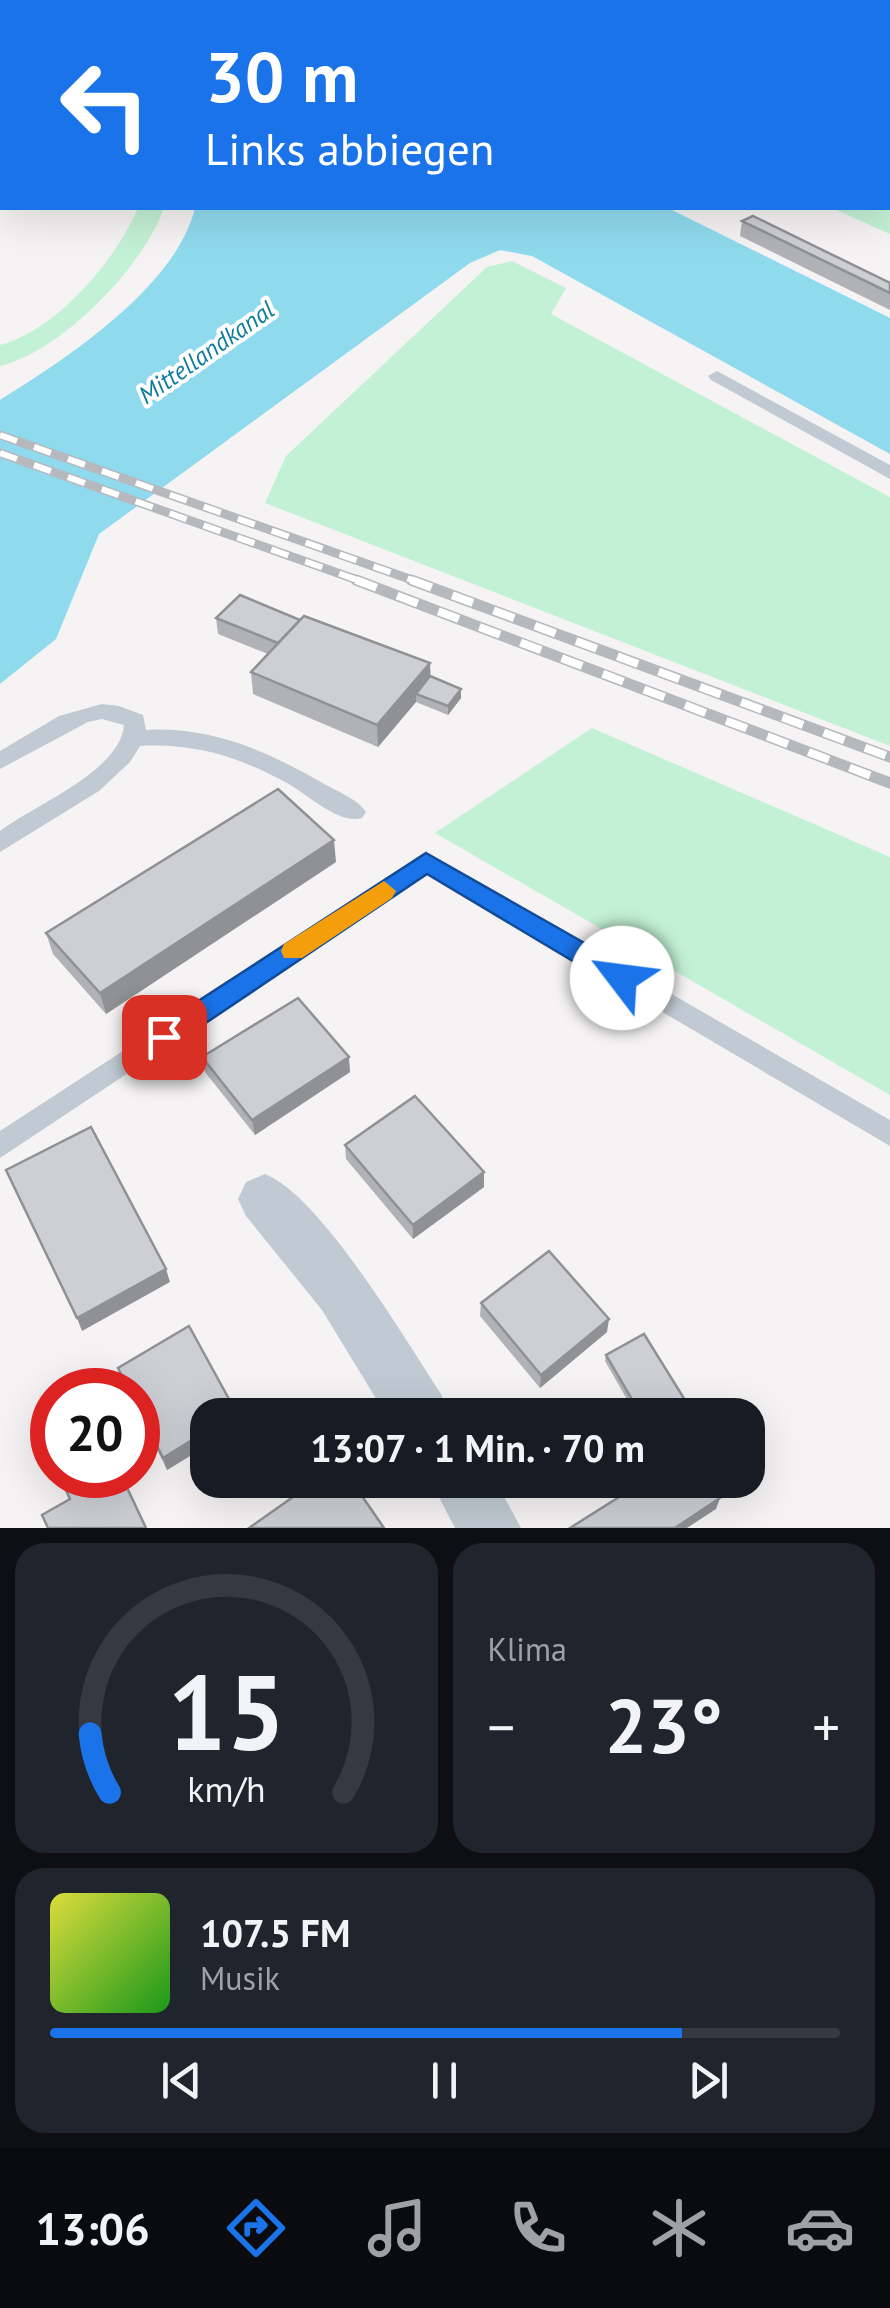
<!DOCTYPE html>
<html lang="de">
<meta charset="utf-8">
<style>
:root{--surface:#171b24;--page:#20242c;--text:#f1f3f6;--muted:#9ea1a6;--line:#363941;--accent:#1a73e8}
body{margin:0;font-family:"PT Sans",sans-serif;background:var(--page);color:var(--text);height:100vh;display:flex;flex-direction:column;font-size:38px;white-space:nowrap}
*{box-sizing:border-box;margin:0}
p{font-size:32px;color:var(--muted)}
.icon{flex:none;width:55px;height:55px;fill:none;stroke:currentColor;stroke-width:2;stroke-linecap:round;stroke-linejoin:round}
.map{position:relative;height:1528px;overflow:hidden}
.panel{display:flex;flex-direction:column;gap:15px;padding:15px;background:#0d0f14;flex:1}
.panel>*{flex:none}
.hud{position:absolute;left:0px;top:0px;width:890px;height:210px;box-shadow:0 10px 40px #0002;background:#1a73e8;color:#fff;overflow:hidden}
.speed{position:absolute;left:30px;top:1368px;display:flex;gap:20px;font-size:50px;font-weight:700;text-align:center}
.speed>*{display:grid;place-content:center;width:130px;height:130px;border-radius:50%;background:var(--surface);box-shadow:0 10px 40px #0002;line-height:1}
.speed .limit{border:15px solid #d22;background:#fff;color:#111}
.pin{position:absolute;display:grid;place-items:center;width:85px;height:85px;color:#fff;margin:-42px;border-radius:20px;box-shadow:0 5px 15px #0006}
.me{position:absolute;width:110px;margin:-55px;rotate:300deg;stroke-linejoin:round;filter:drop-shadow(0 0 8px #0008)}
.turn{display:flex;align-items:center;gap:35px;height:210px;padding:0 40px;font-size:45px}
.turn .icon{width:130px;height:130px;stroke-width:2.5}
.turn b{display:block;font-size:70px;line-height:85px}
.big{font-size:75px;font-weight:700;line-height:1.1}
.panel .tile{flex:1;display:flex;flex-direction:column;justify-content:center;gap:15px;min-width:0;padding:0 35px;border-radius:30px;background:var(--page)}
.panel .dial{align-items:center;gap:0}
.dial svg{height:260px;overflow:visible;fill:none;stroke:var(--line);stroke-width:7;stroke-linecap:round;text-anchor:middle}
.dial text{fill:var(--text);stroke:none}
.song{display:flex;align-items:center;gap:30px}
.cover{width:120px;height:120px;border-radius:15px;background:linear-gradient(135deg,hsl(60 70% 55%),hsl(120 70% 35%))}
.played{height:10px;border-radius:5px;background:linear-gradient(90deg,var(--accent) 80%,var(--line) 80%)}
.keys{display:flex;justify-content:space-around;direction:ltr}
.heat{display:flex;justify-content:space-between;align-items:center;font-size:55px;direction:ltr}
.panel .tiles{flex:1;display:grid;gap:15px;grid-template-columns:1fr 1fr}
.tile:last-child{grid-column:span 2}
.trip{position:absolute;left:190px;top:1398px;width:575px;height:100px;border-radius:30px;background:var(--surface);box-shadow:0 10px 40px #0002;font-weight:700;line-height:100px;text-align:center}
.tab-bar{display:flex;height:160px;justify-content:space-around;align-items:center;background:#090b0e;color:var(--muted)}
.tab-bar .icon{width:70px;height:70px}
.tab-bar .active{color:var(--accent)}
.tab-bar b{font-size:45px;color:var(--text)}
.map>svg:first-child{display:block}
.green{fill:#c3f1d5}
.water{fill:#90daee}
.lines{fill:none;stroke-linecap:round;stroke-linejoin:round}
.service{fill:#c1cad2;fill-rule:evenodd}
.minor{fill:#c1cad2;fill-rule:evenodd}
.rail-far1-casing{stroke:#b5b8bd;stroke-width:9}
.rail-casing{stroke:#b5b8bd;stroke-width:11}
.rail-far1{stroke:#fff;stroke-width:6;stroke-dasharray:18;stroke-linecap:butt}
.rail{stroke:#fff;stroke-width:8;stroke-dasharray:22;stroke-linecap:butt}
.wall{fill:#b0b2b7}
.shaded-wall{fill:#909195}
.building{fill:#cdcfd5;stroke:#909195;stroke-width:2.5}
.route{fill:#1a73e8;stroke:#114b97;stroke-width:2.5}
.slow{fill:#f59e0b}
.labels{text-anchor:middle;stroke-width:8;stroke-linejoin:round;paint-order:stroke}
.far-water-label{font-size:25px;font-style:italic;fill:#0c7c9b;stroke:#fff}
</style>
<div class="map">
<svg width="890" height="1528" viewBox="0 0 890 1528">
<rect width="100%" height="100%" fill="#f5f3f3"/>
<!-- green -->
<g class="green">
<polygon points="890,13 890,234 832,208 888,208"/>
<path d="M 138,208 L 164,208 C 144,266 61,352 0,366 L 0,345 C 57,330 116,260 138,208 Z"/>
<polygon points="512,261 566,288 551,314 890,497 890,746 265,503 286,456 487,267"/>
<polygon points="592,728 890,857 890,1095 435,833"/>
</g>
<!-- water -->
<g class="water">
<polygon points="53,0 890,0 890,13 888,2"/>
<path d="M 195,208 L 668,208 L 890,318 L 890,454 L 532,256 L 500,250 L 470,263 L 99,534 L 56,639 L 0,684 L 0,400 C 66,359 176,287 195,208 Z"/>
</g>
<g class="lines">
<!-- service -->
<g class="service">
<polygon points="717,371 890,465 890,479 711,380 708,376"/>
<path d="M 102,704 L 119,706 L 143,715 L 146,730 C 213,726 271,753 328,786 C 341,793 358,800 366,812 L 362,818 C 341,825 310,797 292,786 C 243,758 197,743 140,746 L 130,762 L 99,791 L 0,852 L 0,831 C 34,805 121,771 124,725 L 102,719 L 88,722 L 0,769 L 0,751 L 59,716 Z"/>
<polygon points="427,853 890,1120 890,1146 428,874 0,1158 0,1131"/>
</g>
<!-- minor -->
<g class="minor">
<path d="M 265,1174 C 321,1196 406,1341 441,1394 L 449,1415 L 386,1415 L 322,1310 L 246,1216 L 238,1199 L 246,1182 Z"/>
<polygon points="430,1480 495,1480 521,1528 455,1528"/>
</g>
<defs>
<g id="rail-far1">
<polyline points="0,435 418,582"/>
<polyline points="0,453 363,582"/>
</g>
<g id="rail">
<polyline points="356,580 890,783"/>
<polyline points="411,580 890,757"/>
</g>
</defs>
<!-- rail-far1 casing -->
<use href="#rail-far1" class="rail-far1-casing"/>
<!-- rail casing -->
<use href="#rail" class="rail-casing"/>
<!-- rail-far1 -->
<use href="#rail-far1" class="rail-far1"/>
<!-- rail -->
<use href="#rail" class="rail"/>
</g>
<!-- wall -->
<g class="wall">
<polygon points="742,221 890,283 890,310 740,236"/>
<polygon points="216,618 300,620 430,663 430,676 461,689 461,698 448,715 416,702 378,747 253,694 251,672 268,654 218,634"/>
<polygon points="336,862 106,1014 53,954 46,933"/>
<polygon points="202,1057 350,1072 255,1135 205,1072"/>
<polygon points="345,1145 484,1187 413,1239 346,1159"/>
<polygon points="481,1303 607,1332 540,1388 480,1316"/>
<polygon points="606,1355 685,1400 683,1407 668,1415 636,1415 605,1361"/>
<polygon points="118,1368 236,1412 237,1415 208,1415 208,1445 167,1470 138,1410 138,1390 128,1390"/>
</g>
<!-- shaded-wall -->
<g class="shaded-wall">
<polygon points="430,663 431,685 416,694 416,702 378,747 377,725"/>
<polygon points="461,689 461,698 448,715 448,706"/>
<polygon points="334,840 336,862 106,1014 100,993"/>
<polygon points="349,1057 350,1072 255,1135 252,1120"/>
<polygon points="484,1172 484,1187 413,1239 413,1225"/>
<polygon points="166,1269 170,1282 82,1331 77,1318"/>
<polygon points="609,1319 607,1332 540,1388 541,1375"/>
<polygon points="685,1400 683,1407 668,1415 658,1415"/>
<polygon points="208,1430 208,1445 167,1470 163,1458"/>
<polygon points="720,1498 716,1509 687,1528 674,1528"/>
</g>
<!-- building -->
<g class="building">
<polygon points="753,216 890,283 890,293 742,221"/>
<polygon points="240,595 300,620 278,643 216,618"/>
<polygon points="304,616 430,663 377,725 251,672"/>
<polygon points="430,676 461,689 448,706 416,694"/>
<polygon points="278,789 334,840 100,993 46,933"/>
<polygon points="298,998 349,1057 252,1120 202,1057"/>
<polygon points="415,1096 484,1172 413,1225 345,1145"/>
<polygon points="91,1127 166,1269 77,1318 6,1170"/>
<polygon points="549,1251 609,1319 541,1375 481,1303"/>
<polygon points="189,1326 236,1412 232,1415 208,1415 208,1430 163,1458 138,1407 138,1390 129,1390 118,1368"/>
<polygon points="644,1334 685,1400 658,1415 641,1415 606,1355"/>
<polygon points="52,1440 52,1461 45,1444"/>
<polygon points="59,1475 121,1475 146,1528 48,1528 42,1515 70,1499"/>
<polygon points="317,1480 351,1480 384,1528 249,1528"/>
<polygon points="646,1480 708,1480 720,1498 675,1528 570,1528"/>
</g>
<!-- route -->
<polygon class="route" points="426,853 632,970 635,978 632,985 613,985 427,874 173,1045 155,1045 151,1037 155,1029"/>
<!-- slow -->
<polygon class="slow" points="384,881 396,891 392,898 302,958 284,958 281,951 284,944"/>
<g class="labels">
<!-- far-water labels -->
<g class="far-water-label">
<text transform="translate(206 352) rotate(-35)" y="9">Mittellandkanal</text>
</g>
</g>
</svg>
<div class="speed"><div class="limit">20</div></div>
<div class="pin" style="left:164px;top:1037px;background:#d93025"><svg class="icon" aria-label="arrive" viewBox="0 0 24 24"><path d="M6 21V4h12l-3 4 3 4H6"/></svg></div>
<svg class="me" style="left:622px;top:978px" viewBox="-20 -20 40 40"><circle r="19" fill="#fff"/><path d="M0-13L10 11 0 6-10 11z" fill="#1a73e8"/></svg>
<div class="trip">13:07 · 1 Min. · 70 m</div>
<div class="hud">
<div class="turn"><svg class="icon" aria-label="left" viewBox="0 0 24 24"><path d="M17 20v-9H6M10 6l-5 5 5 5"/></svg><div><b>30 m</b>Links abbiegen</div></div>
</div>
</div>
<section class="panel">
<div class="tiles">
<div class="tile dial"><svg viewBox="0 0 100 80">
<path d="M14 69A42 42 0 1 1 86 69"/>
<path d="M14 69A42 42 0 0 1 8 51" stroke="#1a73e8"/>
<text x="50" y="56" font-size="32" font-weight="700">15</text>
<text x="50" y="72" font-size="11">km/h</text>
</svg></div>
<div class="tile"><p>Klima</p>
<div class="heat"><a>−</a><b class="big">23°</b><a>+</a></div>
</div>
<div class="tile">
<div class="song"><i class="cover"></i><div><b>107.5 FM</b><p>Musik</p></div></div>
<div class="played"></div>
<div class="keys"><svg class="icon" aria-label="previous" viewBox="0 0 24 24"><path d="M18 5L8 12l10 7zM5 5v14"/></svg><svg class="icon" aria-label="pause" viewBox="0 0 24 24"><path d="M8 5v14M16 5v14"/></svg><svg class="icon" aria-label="next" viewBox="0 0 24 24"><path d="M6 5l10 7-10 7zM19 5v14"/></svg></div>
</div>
</div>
</section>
<nav class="tab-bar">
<b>13:06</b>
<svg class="icon active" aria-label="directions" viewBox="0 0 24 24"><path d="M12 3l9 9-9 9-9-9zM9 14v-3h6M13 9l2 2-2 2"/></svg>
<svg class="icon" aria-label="music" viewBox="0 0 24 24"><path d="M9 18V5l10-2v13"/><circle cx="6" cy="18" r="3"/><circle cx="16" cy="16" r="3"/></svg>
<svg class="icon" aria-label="phone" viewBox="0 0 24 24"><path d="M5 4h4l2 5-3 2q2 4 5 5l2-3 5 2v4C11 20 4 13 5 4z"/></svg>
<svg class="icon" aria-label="climate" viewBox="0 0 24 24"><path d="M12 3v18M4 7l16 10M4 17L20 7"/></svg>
<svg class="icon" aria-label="car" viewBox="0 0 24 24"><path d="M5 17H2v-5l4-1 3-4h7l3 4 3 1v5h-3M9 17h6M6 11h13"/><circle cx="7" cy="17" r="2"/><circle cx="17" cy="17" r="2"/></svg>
</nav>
